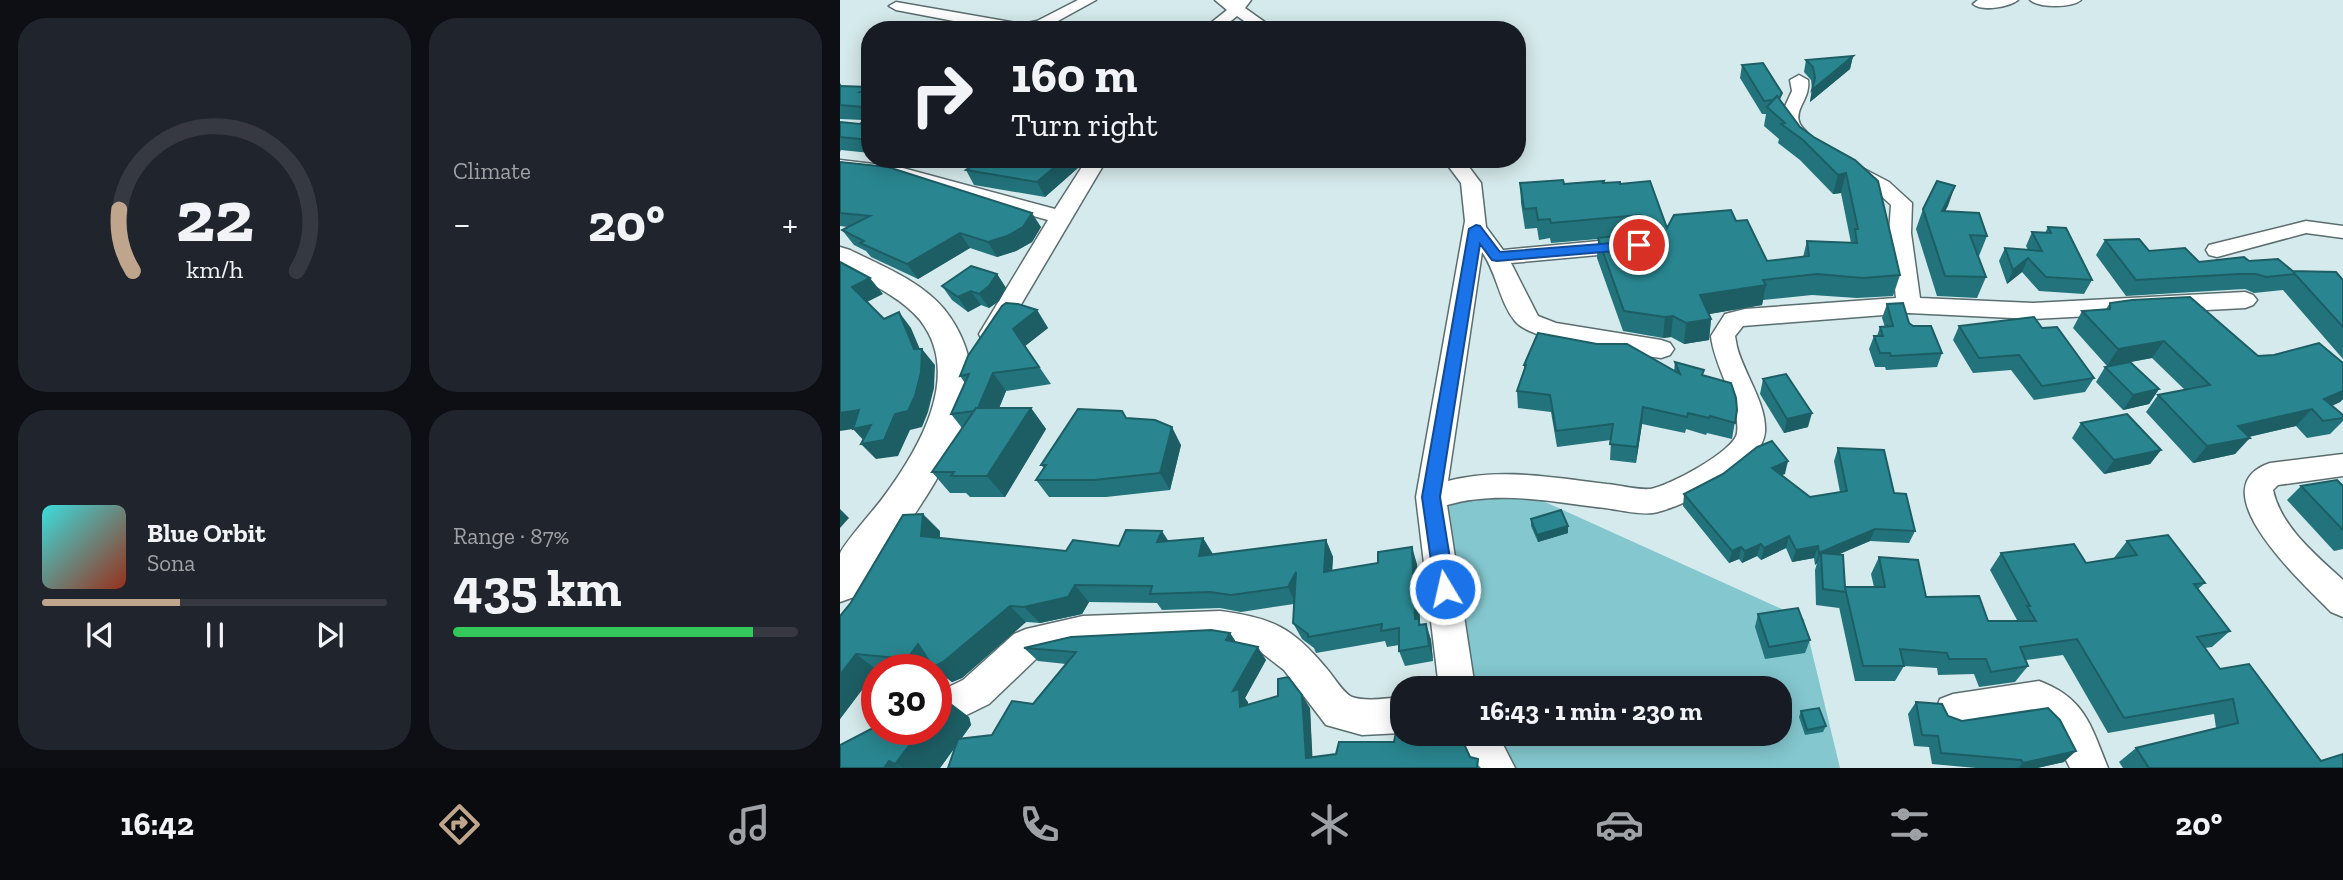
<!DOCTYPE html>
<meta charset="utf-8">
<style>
:root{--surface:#171b24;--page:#20242c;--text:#f1f3f6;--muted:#9ea1a6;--line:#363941;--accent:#c0a58d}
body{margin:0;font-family:"Zilla Slab",serif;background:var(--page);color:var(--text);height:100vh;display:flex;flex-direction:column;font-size:26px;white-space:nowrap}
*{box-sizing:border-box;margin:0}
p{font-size:23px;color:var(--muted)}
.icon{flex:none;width:38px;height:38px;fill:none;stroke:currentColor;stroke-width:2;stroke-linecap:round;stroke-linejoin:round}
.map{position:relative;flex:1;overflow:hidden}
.details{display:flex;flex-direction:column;gap:18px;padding:18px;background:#0d0f14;width:840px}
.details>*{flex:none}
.top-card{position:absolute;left:21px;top:21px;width:665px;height:147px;border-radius:28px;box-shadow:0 4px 18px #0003;background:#171b24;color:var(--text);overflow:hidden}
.speed{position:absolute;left:21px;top:654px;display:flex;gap:14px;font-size:35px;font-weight:700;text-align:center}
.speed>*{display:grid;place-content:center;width:91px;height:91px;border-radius:50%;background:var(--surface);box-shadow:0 4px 18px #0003;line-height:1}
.speed .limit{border:10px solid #d22;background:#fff;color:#111}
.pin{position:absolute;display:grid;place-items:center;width:60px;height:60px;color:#fff;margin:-30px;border:4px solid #fff;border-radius:50%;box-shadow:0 2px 7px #0007}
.me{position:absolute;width:77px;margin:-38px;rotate:351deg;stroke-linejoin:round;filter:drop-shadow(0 0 5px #0008)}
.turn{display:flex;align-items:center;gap:24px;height:147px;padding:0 35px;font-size:32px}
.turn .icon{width:91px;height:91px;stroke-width:2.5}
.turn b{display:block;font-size:49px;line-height:60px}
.big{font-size:52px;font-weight:800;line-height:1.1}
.details .card{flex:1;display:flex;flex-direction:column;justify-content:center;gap:10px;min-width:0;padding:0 24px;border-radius:28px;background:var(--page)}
.details .dial{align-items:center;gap:0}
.dial svg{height:182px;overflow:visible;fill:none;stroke:var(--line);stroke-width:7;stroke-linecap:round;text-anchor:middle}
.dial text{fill:var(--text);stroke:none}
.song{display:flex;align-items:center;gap:21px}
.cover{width:84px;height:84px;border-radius:10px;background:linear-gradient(135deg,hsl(180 70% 55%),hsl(10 70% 35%))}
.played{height:7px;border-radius:4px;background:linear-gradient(90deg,var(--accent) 40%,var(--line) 40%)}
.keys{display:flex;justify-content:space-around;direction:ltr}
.heat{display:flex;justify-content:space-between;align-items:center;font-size:38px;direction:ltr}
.charge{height:10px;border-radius:5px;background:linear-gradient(90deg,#34c759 87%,var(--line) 0)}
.details .tiles{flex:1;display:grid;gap:18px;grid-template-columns:repeat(2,1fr)}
.trip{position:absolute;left:550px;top:676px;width:402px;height:70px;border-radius:28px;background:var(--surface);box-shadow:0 4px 18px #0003;font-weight:800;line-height:70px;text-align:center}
.menu{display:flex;height:112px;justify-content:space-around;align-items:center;background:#090b0e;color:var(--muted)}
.menu .icon{width:49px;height:49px}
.menu .selected{color:var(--accent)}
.menu b{font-size:32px;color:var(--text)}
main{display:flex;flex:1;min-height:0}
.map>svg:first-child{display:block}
.green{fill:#84c7cf}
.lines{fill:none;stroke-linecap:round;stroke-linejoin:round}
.minor-casing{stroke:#5a6d6f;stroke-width:3}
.major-casing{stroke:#5a6d6f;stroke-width:3}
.minor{fill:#fff;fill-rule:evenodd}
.major{fill:#fff;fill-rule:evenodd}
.wall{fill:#23737c}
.shaded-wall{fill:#1d5e65}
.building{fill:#298690;stroke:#1d5e65;stroke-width:2}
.route{fill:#1a73e8;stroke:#114b97;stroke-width:2}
</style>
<main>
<section class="details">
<div class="tiles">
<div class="card dial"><svg viewBox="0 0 100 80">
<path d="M14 69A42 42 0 1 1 86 69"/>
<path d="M14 69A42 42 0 0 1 8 42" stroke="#c0a58d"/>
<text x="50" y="56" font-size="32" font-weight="700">22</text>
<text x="50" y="72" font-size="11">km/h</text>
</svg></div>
<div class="card"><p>Climate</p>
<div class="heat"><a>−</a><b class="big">20°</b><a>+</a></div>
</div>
<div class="card">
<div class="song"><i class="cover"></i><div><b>Blue Orbit</b><p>Sona</p></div></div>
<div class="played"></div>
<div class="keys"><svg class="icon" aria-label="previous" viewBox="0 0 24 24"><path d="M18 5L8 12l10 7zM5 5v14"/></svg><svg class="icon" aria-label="pause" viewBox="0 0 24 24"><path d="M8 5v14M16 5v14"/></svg><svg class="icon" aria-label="next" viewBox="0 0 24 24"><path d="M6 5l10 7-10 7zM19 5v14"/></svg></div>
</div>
<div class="card"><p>Range · 87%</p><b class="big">435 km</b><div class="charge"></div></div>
</div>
</section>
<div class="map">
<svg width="1503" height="768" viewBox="0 0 1503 768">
<rect width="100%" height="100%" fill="#d5eaec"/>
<!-- green -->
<polygon class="green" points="683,492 964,619 1000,768 673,768 652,733 940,733 940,688 631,688 602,503"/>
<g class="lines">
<defs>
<g id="minor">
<polygon points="238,0 256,0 207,27 198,30 161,30 56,10 49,6 56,2 182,24 197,21"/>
<polygon points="375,0 411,0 405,8 436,30 417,30 397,16 380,30 362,30 387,10"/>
<path d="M 1178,0 C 1169,7 1142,12 1133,4 L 1138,0 Z"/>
<path d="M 1190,0 L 1241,0 C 1232,8 1199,8 1190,0 Z"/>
<path d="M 959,75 L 968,80 C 971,99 953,109 960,124 C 963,130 971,135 975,141 L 966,147 C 953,143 943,130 940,117 L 952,91 L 950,80 Z"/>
<polygon points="247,159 267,159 160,340 151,342 142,340 139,334 208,220 58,179 0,172 0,160 59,167 215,209"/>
<path d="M 603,159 L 623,159 L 641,183 L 646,227 L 663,250 L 791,238 L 799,240 L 802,245 L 799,250 L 791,252 L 671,263 L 698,316 L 716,323 L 821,340 L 830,343 L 834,349 L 830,355 L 821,358 C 790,353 692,343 675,321 C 659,301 657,273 642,252 L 608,481 C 661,467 714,478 767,484 C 780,485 796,490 810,489 C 827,487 895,451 897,433 C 901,405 874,367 871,336 L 885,314 L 905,309 L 1056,298 L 1049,233 L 1051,205 L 1035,190 L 1000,170 L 997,166 L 1007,160 L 1049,182 L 1072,203 L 1071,233 L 1080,298 L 1193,303 L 1405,292 L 1413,295 L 1417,300 L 1413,305 L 1405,308 L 1193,319 L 1069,313 L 903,326 L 895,336 L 897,347 C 904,374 927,404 925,432 C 922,468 845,507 813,513 C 799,515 780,510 765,508 C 711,502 660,490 607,505 L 635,688 L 599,688 L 576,497 L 625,221 L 621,183 Z"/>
<polygon points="1466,221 1503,226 1503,238 1466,233 1377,257 1369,255 1366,250 1369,245"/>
<path d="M 1503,454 L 1503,476 L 1438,485 L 1433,490 C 1441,527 1476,555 1503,580 L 1503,617 L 1491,612 C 1466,586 1356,488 1430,463 Z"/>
<path d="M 380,611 C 433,618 452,627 487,669 C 494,677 503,693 512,697 C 527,702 547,698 562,697 L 562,733 L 522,735 L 486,725 L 444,670 L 413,646 L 380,641 L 243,648 L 196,659 L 149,704 L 96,730 L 96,693 L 123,680 L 174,634 L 186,629 L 243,616 Z"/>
<path d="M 1199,681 C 1245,698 1251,726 1268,768 L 1230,768 L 1211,730 L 1198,717 L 1113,730 L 1100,725 L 1095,712 L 1100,699 L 1113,694 Z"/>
<polygon points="619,733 657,733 675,768 636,768"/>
</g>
<path id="major" d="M 0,247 L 10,250 C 42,266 81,281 104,309 C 121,330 132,357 131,383 C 128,453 55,542 14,597 L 0,602 C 0,588 0,568 0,554 C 3,544 34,510 42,499 C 77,452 124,376 80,320 C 60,296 27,282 0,268 Z"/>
</defs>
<!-- minor casing -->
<use href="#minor" class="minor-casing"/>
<!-- major casing -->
<use href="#major" class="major-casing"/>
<!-- minor -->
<use href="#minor" class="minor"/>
<!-- major -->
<use href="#major" class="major"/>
</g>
<!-- wall -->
<g class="wall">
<polygon points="1013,56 1010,69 970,102 972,89 971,80 964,72 966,60"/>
<polygon points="902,65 941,101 960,127 975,138 1015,160 1060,275 1053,296 1017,298 972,295 923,300 922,305 869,314 871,319 869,340 844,344 831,337 823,338 783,331 757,258 758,239 711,243 710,238 699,240 697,228 685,229 681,203 680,183 724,184 764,183 780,184 827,228 896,221 927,261 963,257 967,241 1011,243 1001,193 993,194 960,160 938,143 939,139 924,126 926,114 922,114 900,78"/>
<polygon points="0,83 2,86 30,90 30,153 1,150 0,152 0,122 20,124 23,120 0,119"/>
<polygon points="106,159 238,159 235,161 239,167 205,197 134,185 126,170 138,162"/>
<polygon points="0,162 201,227 192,242 176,251 157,257 130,248 78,279 31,257 26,251 14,245 2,230 8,227 0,226"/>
<polygon points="1115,186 1105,211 1147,236 1139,256 1138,256 1146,277 1137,298 1097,296 1076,229 1083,209"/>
<polygon points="1208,227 1252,280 1244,294 1199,291 1182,272 1167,284 1159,261 1165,248 1188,250 1186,246 1192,232 1205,233"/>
<polygon points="1265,240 1359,262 1409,261 1452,271 1503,280 1503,359 1443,290 1414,293 1405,289 1387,290 1286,296 1256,255"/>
<polygon points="157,274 166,288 159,301 149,308 141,305 128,312 112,300 102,286"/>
<polygon points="1270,303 1418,356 1503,363 1503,399 1500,402 1492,406 1503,415 1503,421 1490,434 1467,438 1456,426 1409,437 1395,454 1353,463 1306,412 1318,395 1345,390 1312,358 1291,362 1319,389 1309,404 1283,410 1256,382 1265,367 1286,363 1267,366 1233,328 1242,311 1266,309"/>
<polygon points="1047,304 1102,353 1097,367 1046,370 1045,367 1035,367 1029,349 1034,336 1037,336 1040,327 1045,327 1042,318"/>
<polygon points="197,310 208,328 185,346 211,384 166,391 159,408 191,408 206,429 165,497 130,497 126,493 110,493 92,472 122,428 111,414 125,383 120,376"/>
<polygon points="1119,326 1202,328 1254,378 1245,392 1194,400 1171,370 1133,373 1113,340"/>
<polygon points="835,362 864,376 897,410 892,439 867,433 866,435 846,429 845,433 802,424 796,463 770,460 771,440 717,447 711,412 678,408 677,391 684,371 684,365 834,371"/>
<polygon points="923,379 968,427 944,433 920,394"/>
<polygon points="286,418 341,445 330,490 266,497 209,497 196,480 204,468 201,465"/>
<polygon points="1241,423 1321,450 1310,464 1264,474 1232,438"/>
<polygon points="998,448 1054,493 1075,531 1069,543 1030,541 999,554 1005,587 1034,587 1031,574 1039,557 1086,597 1148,621 1176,621 1177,620 1150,570 1161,553 1246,563 1273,559 1287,541 1365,583 1358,589 1390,631 1372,647 1365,648 1380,669 1481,761 1503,768 1283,768 1279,762 1296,748 1376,728 1374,714 1268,733 1223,655 1186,660 1188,666 1175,682 1139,687 1134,674 1098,675 1097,668 1064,666 1055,681 1015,681 999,607 999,608 976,605 975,570 977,563 975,565 974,558 952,562 946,548 921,560 917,556 902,563 899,559 889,563 843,506 844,494 945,474 942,475 970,497 1000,492 994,461"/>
<polygon points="1461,486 1503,486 1503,549 1494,551 1447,500"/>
<polygon points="691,519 728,526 728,533 698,542 691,526"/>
<polygon points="100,531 100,538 226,551 363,538 373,554 486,540 493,557 492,571 577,564 580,622 580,625 586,624 591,640 593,661 565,666 559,651 559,645 547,647 545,641 476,653 474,648 462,639 453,623 454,604 401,612 380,608 322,610 317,603 249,602 242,614 200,623 186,622 122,678 112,682 93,667 90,670 37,670 0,719 0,616"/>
<polygon points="918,614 970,640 965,653 925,659 915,627"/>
<polygon points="390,633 396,642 426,660 405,698 408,704 470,708 472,757 630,757 641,768 116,746 100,768 0,768 129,717 131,725 121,739 152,735 193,704 226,664 198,661 184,648"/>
<polygon points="1076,702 1108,716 1224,762 1197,768 1136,768 1092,764 1089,747 1074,746 1068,714"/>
<polygon points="961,711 986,726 983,732 965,735 959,717"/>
</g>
<!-- shaded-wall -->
<g class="shaded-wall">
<polygon points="1013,56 1010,69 970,102 972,90"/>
<polygon points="28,87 30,90 29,105 20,92"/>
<polygon points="224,159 238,159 235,161 239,167 205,197 197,182"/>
<polygon points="1006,173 1001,193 993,194 998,175"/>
<polygon points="1115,186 1108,206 1095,231 1102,211"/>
<polygon points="192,213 201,227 192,242 176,251 157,257 148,242"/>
<polygon points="120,233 130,248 78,279 67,264"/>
<polygon points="1188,258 1182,272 1167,284 1173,270"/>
<polygon points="157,274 166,288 159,301 149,308 139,294"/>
<polygon points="30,278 43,294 25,303 12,287"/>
<polygon points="926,285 922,305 858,316 860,295"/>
<polygon points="131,291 141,305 128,312 118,297"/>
<polygon points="197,310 208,328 185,346 173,329"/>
<polygon points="59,312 71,328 82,354 82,349 95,365 94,388 88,412 82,427 70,430 58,456 36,459 21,444 26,443 13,429 0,431 0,413 19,410 55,414 74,349"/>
<polygon points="833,316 831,337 823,338 825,317"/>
<polygon points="871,319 869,340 844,344 846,323"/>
<polygon points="1324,341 1312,358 1267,366 1278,349"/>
<polygon points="153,373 166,391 151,428 137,411"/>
<polygon points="1319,389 1309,404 1283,410 1293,395"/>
<polygon points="1503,391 1503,399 1500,402 1475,413 1484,399"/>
<polygon points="803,407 802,424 796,463 797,447"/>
<polygon points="191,408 206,429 165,497 147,476"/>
<polygon points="1472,409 1456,426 1390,441 1410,438 1395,454 1353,463 1367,446 1398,426"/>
<polygon points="972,413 968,427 944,433 947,419"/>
<polygon points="332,427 341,445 330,490 320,473"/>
<polygon points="1321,450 1310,464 1264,474 1274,460"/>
<polygon points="948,461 945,474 929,480 932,468"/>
<polygon points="0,509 9,518 0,528"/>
<polygon points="83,514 100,531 98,553 81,536"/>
<polygon points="728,526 728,533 698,542 697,535"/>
<polygon points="1035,529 1030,541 981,562 981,553 977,563 975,565 979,553"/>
<polygon points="322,531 333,548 317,542"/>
<polygon points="949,536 946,548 921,560 924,548"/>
<polygon points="363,538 373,555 359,556"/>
<polygon points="486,540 493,557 491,588 484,572"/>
<polygon points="921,544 917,556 902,563 905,551"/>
<polygon points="978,546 974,558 952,562 956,550"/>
<polygon points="572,547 577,564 580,622 583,635 575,619"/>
<polygon points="901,547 899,559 889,563 892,551"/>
<polygon points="456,572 456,604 448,587"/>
<polygon points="235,585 249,602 242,614 200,623 184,607"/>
<polygon points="170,606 186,622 122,678 112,682 93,667"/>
<polygon points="586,624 591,640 593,661 589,646"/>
<polygon points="390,633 399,647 386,640"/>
<polygon points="78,644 97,660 90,670 81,670 67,659"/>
<polygon points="418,647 426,660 405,698 408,702 409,719 400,707 393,691"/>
<polygon points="16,654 37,670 0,719 0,675"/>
<polygon points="99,694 129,717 131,725 100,768 62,768 55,764 81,730 96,730 96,709"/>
<polygon points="462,695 470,708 473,768 466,758"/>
<polygon points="1236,751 1224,762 1197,768 1178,768 1183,763"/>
<polygon points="49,761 61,768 44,768"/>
</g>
<!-- building -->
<g class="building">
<polygon points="1013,56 972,90 975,78 973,67 966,60"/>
<polygon points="923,63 942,93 939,99 937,96 933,100 924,101 902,65"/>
<polygon points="0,86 28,87 20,92 30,92 30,140 0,137 0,122 20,124 23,121 23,107 0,105"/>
<polygon points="937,96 960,127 975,138 1015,160 1038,181 1060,275 1023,278 977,274 923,280 926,285 860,295 871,319 846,323 833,316 825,317 784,311 758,238 809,232 814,226 810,219 800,215 711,223 710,219 698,220 696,208 684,209 680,183 723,180 724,184 764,181 763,183 780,182 780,184 810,181 827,228 834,215 891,210 896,221 907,220 927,261 969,256 967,241 1017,243 1015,229 1018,229 1006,173 998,175 963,140 941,124 945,123 927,107"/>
<polygon points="142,159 224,159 197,182 126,170"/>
<polygon points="0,162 48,167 192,213 183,227 167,236 148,242 120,233 67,264 20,243 24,241 2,230 30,216 0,213"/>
<polygon points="1097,181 1115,186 1102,211 1139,213 1147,236 1130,235 1146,277 1105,276 1083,209"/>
<polygon points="1208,227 1226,228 1252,280 1206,277 1188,258 1173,270 1165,248 1202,251 1192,232 1211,233"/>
<polygon points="1299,239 1309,251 1345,248 1359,262 1404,257 1409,261 1438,259 1455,273 1453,271 1496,272 1503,280 1503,327 1455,274 1426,277 1416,274 1398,274 1296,280 1265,240"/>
<polygon points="0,262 30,278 12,287 44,319 59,312 74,349 82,349 81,372 75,396 68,411 55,414 44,440 21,444 31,425 13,429 19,410 0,413"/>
<polygon points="131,266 157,274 149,286 139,294 131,291 118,297 102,286"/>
<polygon points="1350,297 1418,356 1434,355 1479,343 1503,363 1503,391 1484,399 1503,415 1503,418 1483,421 1472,409 1398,426 1410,438 1367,446 1318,395 1370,385 1324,341 1278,349 1242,311 1270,309 1270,303 1292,300"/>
<polygon points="166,303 178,304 197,310 173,329 199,367 153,373 138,408 136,408 134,411 111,414 129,374 120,376 128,356 162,306"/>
<polygon points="1063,303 1069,323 1073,326 1091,326 1102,353 1051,356 1050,353 1040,353 1034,336 1043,336 1040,327 1053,326 1047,304"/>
<polygon points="1194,317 1202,328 1217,327 1254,378 1202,386 1179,355 1139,358 1119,326"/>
<polygon points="698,333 757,344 787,344 840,374 835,362 864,370 862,375 891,383 896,398 897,410 895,423 870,416 869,418 848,413 847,417 803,407 797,447 770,444 773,424 716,431 710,395 677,391 686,365 684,365"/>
<polygon points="1290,362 1319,389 1293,395 1265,367"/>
<polygon points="946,374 972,413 947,419 923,379"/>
<polygon points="136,408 191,408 147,476 111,476 114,472 92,472"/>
<polygon points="238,409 282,411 286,418 315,420 332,427 320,473 254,480 196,480 206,465 201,465"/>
<polygon points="1287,414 1321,450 1274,460 1241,423"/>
<polygon points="932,441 948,461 932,468 970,497 1007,491 998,448 1044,450 1054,493 1066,494 1075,531 1035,529 979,553 978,546 956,550 949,536 924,548 921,544 905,551 901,547 892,551 844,494 883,474 917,447"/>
<polygon points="1497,480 1503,486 1503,530 1461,486"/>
<polygon points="721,510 728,526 697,535 691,519"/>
<polygon points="83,514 81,536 226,551 233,540 279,546 286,530 322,531 317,542 363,538 359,556 486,540 484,572 538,563 538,552 572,547 575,619 579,619 579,625 586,624 589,646 559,651 559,628 541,631 542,624 468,637 468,634 453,623 456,572 448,587 391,595 370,592 310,594 312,586 235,585 228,597 184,607 170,606 103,662 93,667 78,644 67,659 16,654 0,675 0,616 10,604 63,515"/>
<polygon points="1328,535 1365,583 1354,584 1390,631 1357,637 1380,669 1409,664 1481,761 1503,754 1503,768 1309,768 1296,748 1398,723 1393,699 1284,718 1237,639 1180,647 1188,666 1151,672 1146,659 1109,659 1107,653 1060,649 1064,666 1023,666 1005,588 1006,592 983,589 981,553 1003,555 1005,587 1045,587 1039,557 1078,560 1086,597 1139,596 1148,621 1196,621 1187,606 1190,606 1161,553 1234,544 1246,563 1297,555 1287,541"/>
<polygon points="958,608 970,640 929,647 918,614"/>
<polygon points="371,630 390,633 386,640 418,647 393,691 399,689 400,707 438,696 438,679 448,677 462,695 466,758 496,754 499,742 554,742 557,727 562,727 562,733 619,733 630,757 638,759 637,768 108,768 118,739 152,735 172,701 193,704 236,652 184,648 231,637"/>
<polygon points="99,694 101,703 96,709 96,696"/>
<polygon points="1076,702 1102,704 1108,716 1122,721 1208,708 1220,720 1236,751 1183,763 1181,760 1101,753 1098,736 1082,735"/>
<polygon points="979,708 986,726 967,730 961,711"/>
<polygon points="37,726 37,730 81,730 55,764 49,761 44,768 0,768 0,745"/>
</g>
<!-- route -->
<polygon class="route" points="636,225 640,226 660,252 799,241 805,245 799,249 657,261 652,260 640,244 600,497 615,589 612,595 605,598 598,595 595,589 582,497 629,229"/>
</svg>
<div class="speed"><div class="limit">30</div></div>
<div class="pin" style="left:799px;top:245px;background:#d93025"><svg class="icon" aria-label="arrive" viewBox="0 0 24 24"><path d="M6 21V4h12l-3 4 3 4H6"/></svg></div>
<svg class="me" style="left:605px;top:589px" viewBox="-20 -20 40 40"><circle r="17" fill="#1a73e8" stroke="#fff" stroke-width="3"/><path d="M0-11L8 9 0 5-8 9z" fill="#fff"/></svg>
<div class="trip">16:43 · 1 min · 230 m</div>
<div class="top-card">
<div class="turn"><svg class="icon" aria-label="right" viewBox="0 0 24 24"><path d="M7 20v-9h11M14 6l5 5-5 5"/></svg><div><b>160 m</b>Turn right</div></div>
</div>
</div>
</main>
<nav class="menu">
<b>16:42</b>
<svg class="icon selected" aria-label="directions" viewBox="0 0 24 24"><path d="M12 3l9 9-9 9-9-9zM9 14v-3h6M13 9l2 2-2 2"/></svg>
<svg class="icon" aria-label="music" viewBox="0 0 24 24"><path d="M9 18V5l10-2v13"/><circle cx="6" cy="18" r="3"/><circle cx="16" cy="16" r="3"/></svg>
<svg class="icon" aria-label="phone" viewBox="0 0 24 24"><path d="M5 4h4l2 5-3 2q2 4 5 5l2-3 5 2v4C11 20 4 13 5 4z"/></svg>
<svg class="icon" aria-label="climate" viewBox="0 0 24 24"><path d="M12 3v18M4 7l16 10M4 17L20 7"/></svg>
<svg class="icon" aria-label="car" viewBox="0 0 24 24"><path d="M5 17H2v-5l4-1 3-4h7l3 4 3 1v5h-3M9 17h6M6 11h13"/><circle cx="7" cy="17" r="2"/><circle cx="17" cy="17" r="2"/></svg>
<svg class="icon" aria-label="filters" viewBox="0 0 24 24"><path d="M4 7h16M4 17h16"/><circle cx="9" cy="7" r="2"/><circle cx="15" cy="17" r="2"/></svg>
<b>20°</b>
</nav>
